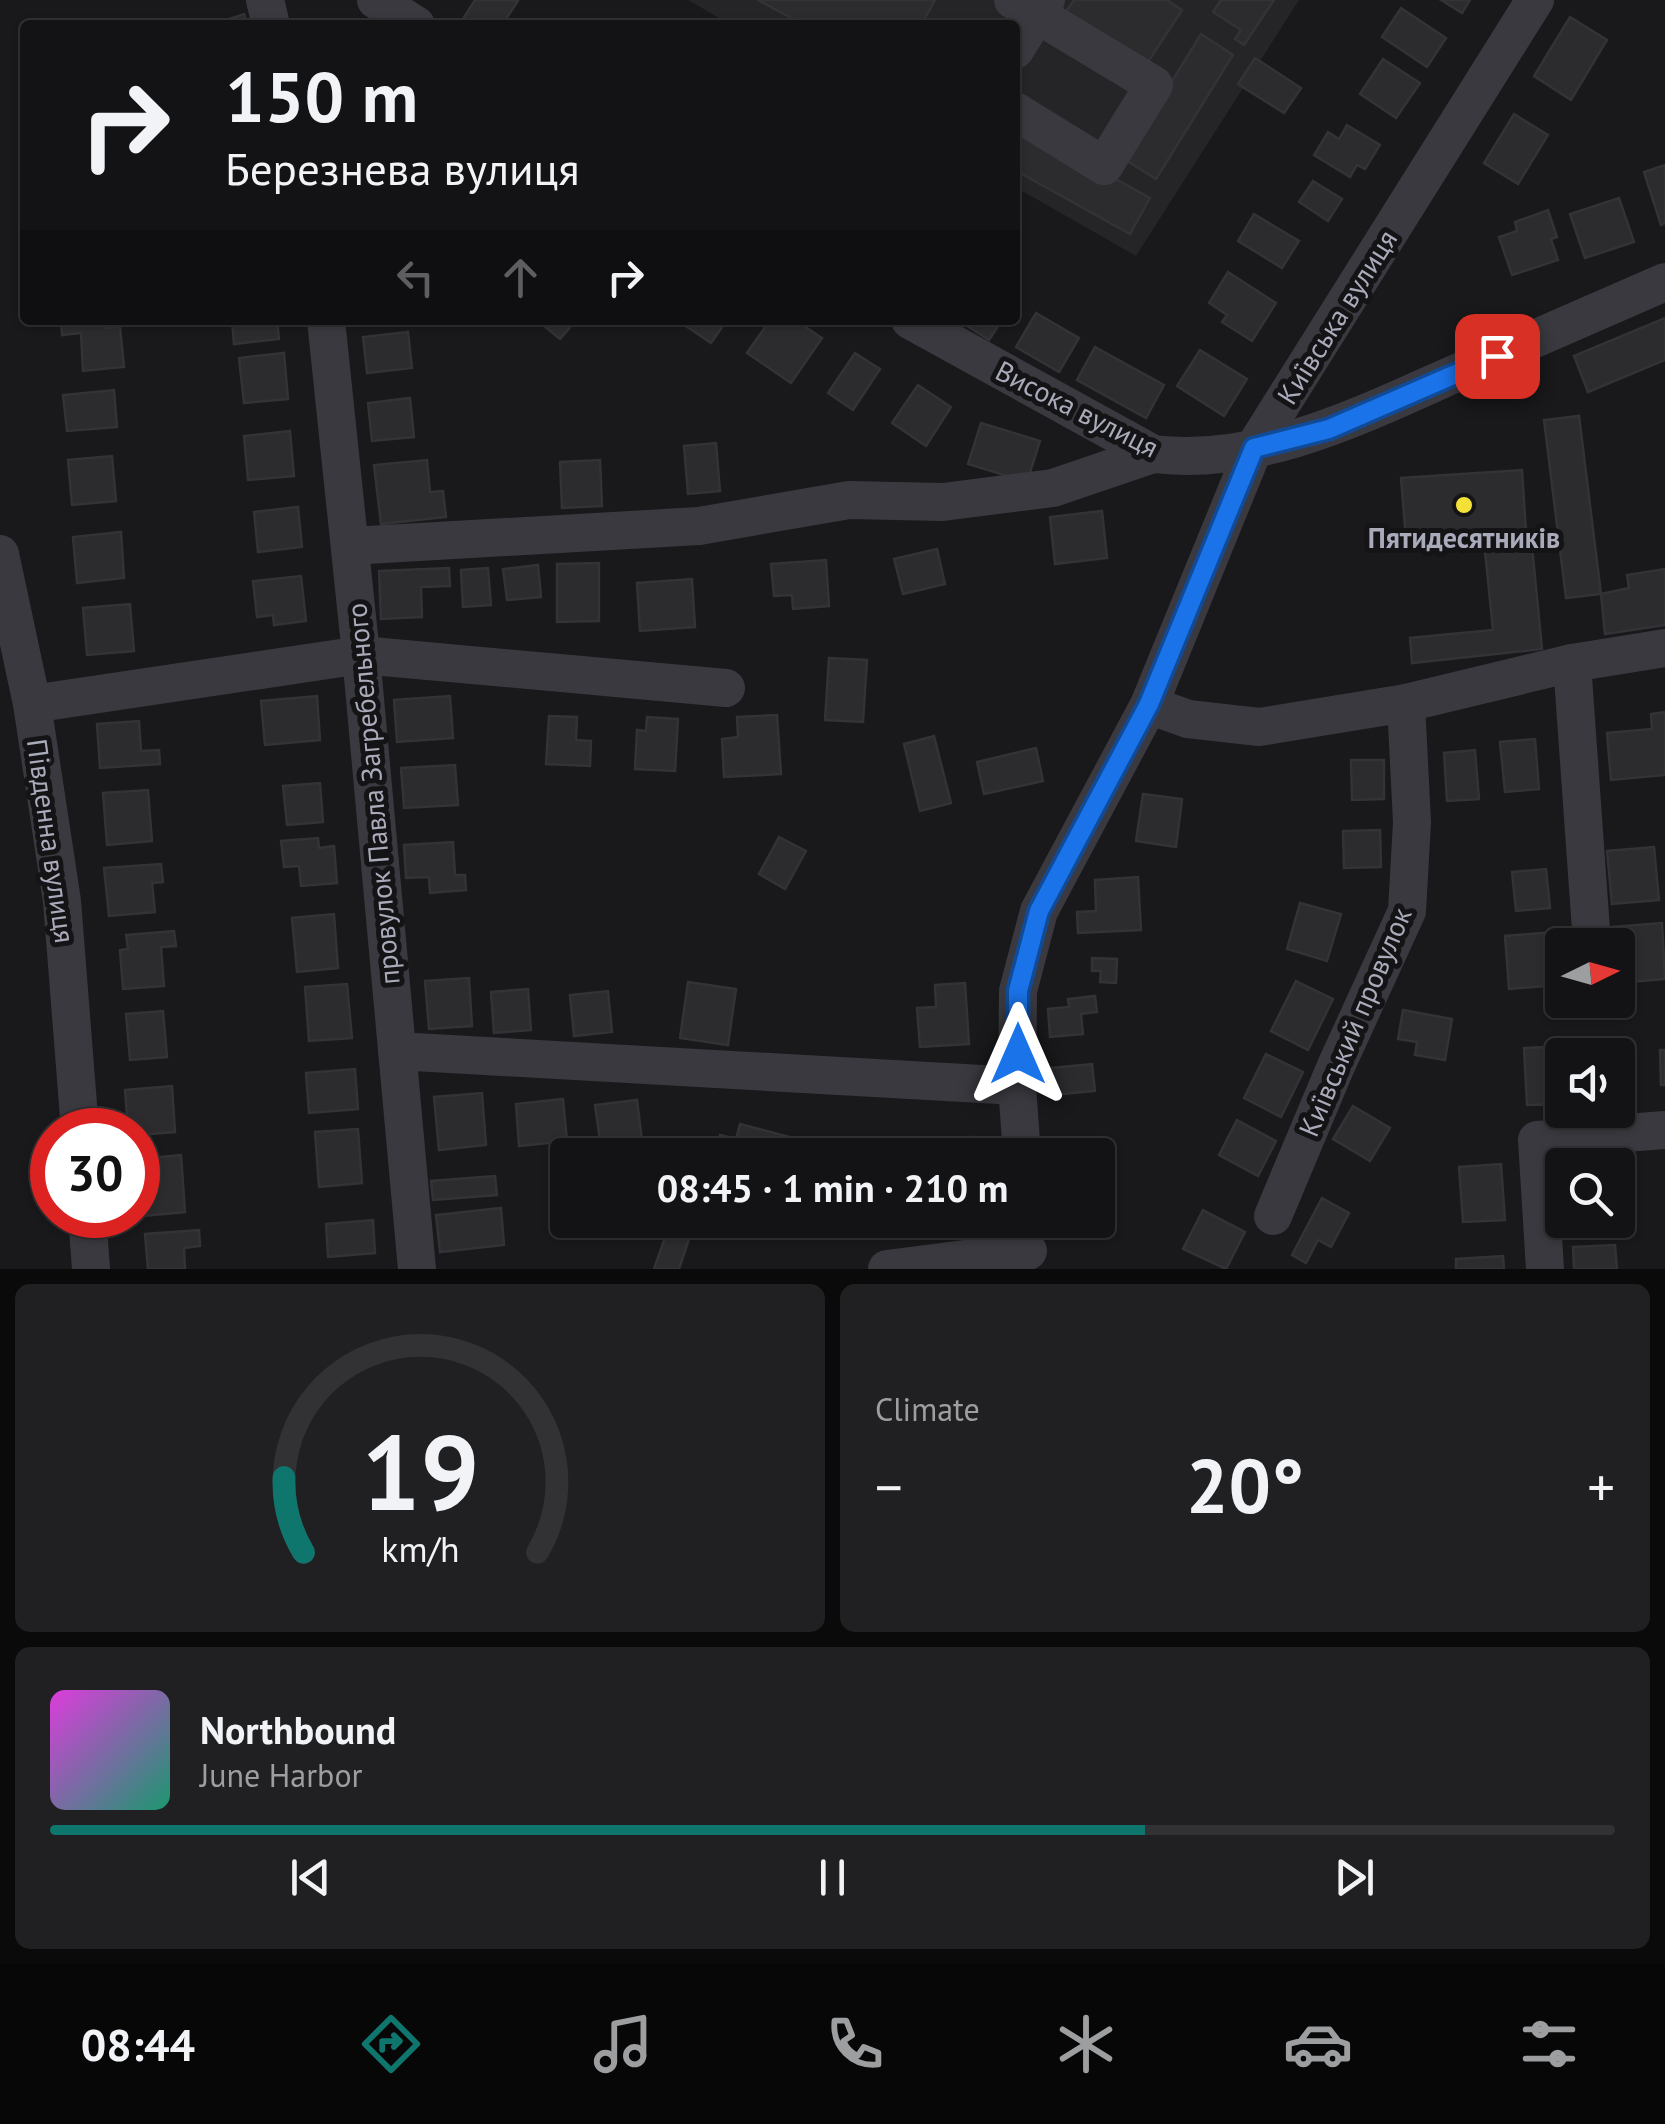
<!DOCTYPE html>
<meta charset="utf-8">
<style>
:root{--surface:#131214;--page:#202022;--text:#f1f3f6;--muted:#9d9ea0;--line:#323234;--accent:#0f766e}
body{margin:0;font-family:"PT Sans",sans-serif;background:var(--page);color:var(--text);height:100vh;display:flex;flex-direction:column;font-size:38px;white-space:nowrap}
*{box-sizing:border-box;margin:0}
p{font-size:32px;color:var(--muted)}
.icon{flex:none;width:55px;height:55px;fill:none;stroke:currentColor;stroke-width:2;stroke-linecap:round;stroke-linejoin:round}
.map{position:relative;height:1269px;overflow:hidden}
.drawer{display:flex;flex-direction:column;gap:15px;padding:15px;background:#0a0a0b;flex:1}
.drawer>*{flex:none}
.banner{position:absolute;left:20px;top:20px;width:1000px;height:305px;border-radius:10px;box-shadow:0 2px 8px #0004,0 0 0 2px var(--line);background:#131214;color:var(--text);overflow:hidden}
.needle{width:65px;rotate:85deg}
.tools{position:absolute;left:1545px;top:928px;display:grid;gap:20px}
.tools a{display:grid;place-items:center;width:90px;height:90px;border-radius:10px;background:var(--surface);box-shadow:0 2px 8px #0004,0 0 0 2px var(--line);font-size:50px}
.speed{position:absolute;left:30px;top:1108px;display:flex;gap:20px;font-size:50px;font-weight:700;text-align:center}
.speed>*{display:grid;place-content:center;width:130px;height:130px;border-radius:50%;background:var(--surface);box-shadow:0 2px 8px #0004,0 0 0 2px var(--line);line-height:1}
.speed .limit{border:15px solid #d22;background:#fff;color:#111}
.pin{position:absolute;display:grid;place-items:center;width:85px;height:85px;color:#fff;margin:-42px;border-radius:20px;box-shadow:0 5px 15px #0006}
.me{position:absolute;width:110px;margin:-55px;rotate:0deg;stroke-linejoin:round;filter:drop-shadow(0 0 8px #0008)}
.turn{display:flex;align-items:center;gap:35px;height:210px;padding:0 40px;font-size:45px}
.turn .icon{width:130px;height:130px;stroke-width:2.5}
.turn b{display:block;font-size:70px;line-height:85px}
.lanes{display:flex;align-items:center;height:95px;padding:0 40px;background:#0003;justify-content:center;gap:50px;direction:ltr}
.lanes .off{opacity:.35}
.big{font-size:75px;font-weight:600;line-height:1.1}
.drawer .tile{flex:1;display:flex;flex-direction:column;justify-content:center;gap:15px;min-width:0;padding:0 35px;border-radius:15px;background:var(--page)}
.drawer .dial{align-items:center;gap:0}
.dial svg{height:260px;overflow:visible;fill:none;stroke:var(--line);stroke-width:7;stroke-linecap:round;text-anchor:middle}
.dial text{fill:var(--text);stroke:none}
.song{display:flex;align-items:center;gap:30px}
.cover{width:120px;height:120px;border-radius:15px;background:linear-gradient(135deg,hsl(300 70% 55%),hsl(160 70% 35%))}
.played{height:10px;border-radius:5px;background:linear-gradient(90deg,var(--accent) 70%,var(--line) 70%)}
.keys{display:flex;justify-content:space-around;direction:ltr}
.heat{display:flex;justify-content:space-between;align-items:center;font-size:55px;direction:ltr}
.drawer .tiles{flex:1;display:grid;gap:15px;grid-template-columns:1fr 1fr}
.tile:last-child{grid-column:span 2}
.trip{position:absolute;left:550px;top:1138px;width:565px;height:100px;border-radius:10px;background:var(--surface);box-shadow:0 2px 8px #0004,0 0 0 2px var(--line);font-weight:600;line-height:100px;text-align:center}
.tab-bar{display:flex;height:160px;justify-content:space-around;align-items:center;background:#080708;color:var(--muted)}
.tab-bar .icon{width:70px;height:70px}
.tab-bar .on{color:var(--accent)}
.tab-bar b{font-size:45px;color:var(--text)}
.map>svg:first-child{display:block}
.built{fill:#252427}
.building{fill:#2c2b2e;stroke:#333236;stroke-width:2.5}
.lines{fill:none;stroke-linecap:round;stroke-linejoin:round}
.minor{stroke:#3a393f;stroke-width:38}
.route-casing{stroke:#114b97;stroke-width:25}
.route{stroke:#1a73e8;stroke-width:18}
.poi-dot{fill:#f3e137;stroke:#141315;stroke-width:4}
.labels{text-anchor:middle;stroke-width:10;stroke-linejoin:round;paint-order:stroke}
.street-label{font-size:28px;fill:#aaabba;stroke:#141315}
.poi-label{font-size:28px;font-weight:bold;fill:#aaabba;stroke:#141315}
</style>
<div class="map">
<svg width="1665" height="1269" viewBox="0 0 1665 1269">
<rect width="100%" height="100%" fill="#19181a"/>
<!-- built -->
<polygon class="built" points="688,0 1299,0 1136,256 1015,187 1015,25 731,25"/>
<!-- building -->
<g class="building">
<polygon points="475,0 517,0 518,1 502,25 465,25 461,22"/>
<polygon points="758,0 935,0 921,25 804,25"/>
<polygon points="1074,0 1167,0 1182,10 1146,65 1065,13"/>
<polygon points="1221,0 1274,0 1244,45 1235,39 1241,30 1213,12"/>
<polygon points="1441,0 1470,0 1462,13"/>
<polygon points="1401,8 1446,38 1427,67 1382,37"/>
<polygon points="244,14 248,25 215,25 214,24"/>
<polygon points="1570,17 1607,40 1571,100 1534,76"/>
<polygon points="1201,34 1233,55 1156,179 1124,159"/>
<polygon points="1255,58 1301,88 1284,113 1238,84"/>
<polygon points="1383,59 1420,83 1396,118 1360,94"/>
<polygon points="1514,114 1548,135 1518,184 1484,163"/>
<polygon points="1015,123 1150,198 1130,234 1015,170"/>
<polygon points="1347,125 1380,145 1365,169 1357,165 1350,177 1314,155 1328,132 1339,139"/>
<polygon points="1665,165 1665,223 1661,225 1644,172"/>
<polygon points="1313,181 1342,199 1328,221 1299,202"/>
<polygon points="1619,198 1634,242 1585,258 1570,214"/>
<polygon points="1548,210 1557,237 1551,239 1558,260 1512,275 1499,237 1517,231 1515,222"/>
<polygon points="1254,214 1299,241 1282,268 1238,241"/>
<polygon points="1228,272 1276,303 1252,341 1222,322 1227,315 1209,303"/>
<polygon points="1036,313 1079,338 1059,372 1016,347"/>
<polygon points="1665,318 1665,360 1588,392 1574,356"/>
<polygon points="61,320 105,320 105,328 120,327 124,367 83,371 81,333 62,335"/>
<polygon points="232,320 277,320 279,339 234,344"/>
<polygon points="537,320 576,320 560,339"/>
<polygon points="677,320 727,320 711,343"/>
<polygon points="770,320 795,320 822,338 791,383 747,353"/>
<polygon points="958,320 1002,320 989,340"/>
<polygon points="408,332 412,368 367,373 363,337"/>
<polygon points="1095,347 1164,385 1146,418 1077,380"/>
<polygon points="1200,350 1247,379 1224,416 1177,386"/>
<polygon points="284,353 288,399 244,403 239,358"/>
<polygon points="855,353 880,369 853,410 828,393"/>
<polygon points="918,385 951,407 926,446 892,423"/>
<polygon points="114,390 117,427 67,431 63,395"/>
<polygon points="410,398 414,437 372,441 368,403"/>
<polygon points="1579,416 1601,594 1566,598 1544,420"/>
<polygon points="981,423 1040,441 1027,482 968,464"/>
<polygon points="290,431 294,476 248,480 244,436"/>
<polygon points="716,443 720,491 688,494 684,446"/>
<polygon points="112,456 116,501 72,505 68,460"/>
<polygon points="427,460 430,492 443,491 446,517 381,524 374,465"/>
<polygon points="600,460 602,506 562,508 560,462"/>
<polygon points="1522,470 1526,532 1406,540 1401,478"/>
<polygon points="298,507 302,547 258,552 254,512"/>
<polygon points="1102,511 1107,558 1055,564 1050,517"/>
<polygon points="121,532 124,578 77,583 73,537"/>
<polygon points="1532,546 1542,649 1412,663 1410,638 1493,630 1485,551"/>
<polygon points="937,549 945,584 903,594 894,559"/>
<polygon points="826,560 829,606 793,609 792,595 774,596 771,564"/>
<polygon points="599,563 599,621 557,622 557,564"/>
<polygon points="538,565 541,597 507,600 503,569"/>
<polygon points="449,568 450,586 421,587 422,617 381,619 379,571"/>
<polygon points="488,568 491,605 463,607 461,570"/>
<polygon points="1665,569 1665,625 1605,634 1601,594 1629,588 1627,575"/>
<polygon points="301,576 306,621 274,625 273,615 257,617 253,581"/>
<polygon points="692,579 695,627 640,631 637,583"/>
<polygon points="130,604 134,651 87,655 83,608"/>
<polygon points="829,658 867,660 863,722 825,720"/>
<polygon points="317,696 320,740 265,745 261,701"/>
<polygon points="450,696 453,738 397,742 394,700"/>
<polygon points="1665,712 1665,775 1611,780 1607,733 1652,729 1651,714"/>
<polygon points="777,715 781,774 724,777 722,739 738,737 737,717"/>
<polygon points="549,716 577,717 576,740 591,741 590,766 546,764"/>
<polygon points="647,717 678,719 675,771 635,769 637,730 646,731"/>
<polygon points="139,721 141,751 159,750 160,764 100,768 97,724"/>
<polygon points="934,736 951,803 920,811 904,744"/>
<polygon points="1535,739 1539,789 1505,792 1500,742"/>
<polygon points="1036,748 1043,781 984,794 977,762"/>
<polygon points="1475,750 1479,799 1447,801 1444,753"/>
<polygon points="1351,760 1384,760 1384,799 1352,800"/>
<polygon points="455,765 458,805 404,808 401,768"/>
<polygon points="320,783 323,822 287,825 283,786"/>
<polygon points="148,790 152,841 107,845 103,793"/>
<polygon points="1143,794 1182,799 1176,847 1136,841"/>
<polygon points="1380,830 1381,867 1344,868 1343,831"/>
<polygon points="779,837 806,851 785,889 759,874"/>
<polygon points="318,838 319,848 334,846 337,883 301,886 299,866 284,867 281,841"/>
<polygon points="453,842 455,875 465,875 466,890 430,893 429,877 406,878 404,845"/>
<polygon points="1654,847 1659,900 1612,904 1607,851"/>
<polygon points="161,864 163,882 152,883 155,912 109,916 104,868"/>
<polygon points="1546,869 1550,908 1516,911 1512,872"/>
<polygon points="1138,877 1141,930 1078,933 1077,912 1096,911 1095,880"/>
<polygon points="1300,903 1341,914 1327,961 1287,949"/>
<polygon points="334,914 338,968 297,972 292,918"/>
<polygon points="1662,923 1665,979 1618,983 1618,945 1613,945 1612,927"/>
<polygon points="174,931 176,946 161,947 164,986 123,989 120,950 128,949 126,935"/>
<polygon points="1552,932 1557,985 1509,989 1505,936"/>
<polygon points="1092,958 1117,959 1116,983 1100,982 1101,971 1092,971"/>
<polygon points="469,978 472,1026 429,1029 425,981"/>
<polygon points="1296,981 1333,999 1308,1050 1271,1031"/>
<polygon points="688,982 736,989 728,1045 680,1038"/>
<polygon points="965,983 969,1044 920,1047 917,1008 936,1007 935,985"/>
<polygon points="347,984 352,1038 309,1041 305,987"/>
<polygon points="528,989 531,1030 494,1033 491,992"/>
<polygon points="608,991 612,1032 574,1036 570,995"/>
<polygon points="1095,996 1097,1012 1081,1014 1083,1034 1050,1037 1048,1009 1069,1007 1068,999"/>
<polygon points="1403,1010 1452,1019 1445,1060 1415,1055 1417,1042 1398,1039"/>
<polygon points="163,1011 167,1057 130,1060 126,1014"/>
<polygon points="1574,1046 1575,1055 1562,1055 1562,1104 1527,1105 1524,1048"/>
<polygon points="1631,1047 1633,1100 1618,1100 1618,1055 1591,1055 1591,1048"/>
<polygon points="1660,1050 1665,1050 1665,1085 1661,1085"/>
<polygon points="1266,1054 1303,1072 1281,1117 1244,1098"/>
<polygon points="1092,1064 1095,1091 1053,1095 1051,1068"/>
<polygon points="355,1069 358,1109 309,1113 306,1073"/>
<polygon points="172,1086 175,1132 138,1135 138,1130 128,1130 125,1090"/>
<polygon points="482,1093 486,1145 439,1150 434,1097"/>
<polygon points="563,1099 567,1141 519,1146 516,1104"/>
<polygon points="637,1100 643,1149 602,1154 595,1105"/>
<polygon points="1353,1106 1390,1128 1370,1161 1333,1139"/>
<polygon points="1237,1120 1276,1141 1258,1176 1219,1155"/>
<polygon points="740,1124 840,1150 838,1155 715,1155 720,1135 736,1139"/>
<polygon points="358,1129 362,1183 319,1187 315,1132"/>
<polygon points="975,1137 975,1155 933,1155 932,1138"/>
<polygon points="181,1155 185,1212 144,1216 139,1159"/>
<polygon points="1501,1164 1505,1220 1463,1222 1459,1167"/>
<polygon points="495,1176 497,1195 433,1200 431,1181"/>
<polygon points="1322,1198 1349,1213 1331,1247 1318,1240 1306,1263 1292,1255"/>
<polygon points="501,1208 504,1245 440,1252 436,1215"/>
<polygon points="1203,1210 1245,1232 1226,1269 1183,1249"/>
<polygon points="373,1220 375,1253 328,1257 326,1224"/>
<polygon points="671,1220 693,1227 679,1269 654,1269"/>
<polygon points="199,1230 200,1246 184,1248 185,1269 148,1269 145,1234"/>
<polygon points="1615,1245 1617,1269 1574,1269 1573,1247"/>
<polygon points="1503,1256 1504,1269 1456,1269 1456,1259"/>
</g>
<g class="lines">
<!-- minor -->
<g class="minor">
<polyline points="265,0 271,25"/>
<polyline points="376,0 416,25"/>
<polyline points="1013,0 1154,85 1104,166 1015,111"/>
<polyline points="1015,50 1046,0"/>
<polyline points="326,320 361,655 417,1269"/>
<path d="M 910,320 L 1153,454 C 1261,467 1364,414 1461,371 C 1529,341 1597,312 1665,282"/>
<polyline points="350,546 699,526 849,500 943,502 1053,488 1153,454"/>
<polyline points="0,554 32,704 62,901 80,1130"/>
<polyline points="1572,663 1592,944"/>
<polyline points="32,704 361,655 726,688"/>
<polyline points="1149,705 1188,719 1259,727 1406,703 1572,663 1665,648"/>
<polyline points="397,1051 1017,1086"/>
<polyline points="1022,1155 1017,1086 1018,991 1039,911 1149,705 1254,448 1535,0"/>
<polyline points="87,1215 91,1269"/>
<polyline points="1273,1216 1336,1066 1407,911 1412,822 1406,703"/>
<polyline points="887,1269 1028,1251"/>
<polyline points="1545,1269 1537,1140 1665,1130"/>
</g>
</g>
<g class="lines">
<defs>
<polyline id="route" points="1018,1054 1018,991 1039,911 1149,704 1254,448 1329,429 1497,356"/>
</defs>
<!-- route casing -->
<use href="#route" class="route-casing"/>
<!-- route -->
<use href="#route" class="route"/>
</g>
<!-- markers -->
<circle class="poi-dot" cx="1464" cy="505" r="10"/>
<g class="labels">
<!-- street labels -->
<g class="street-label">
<text transform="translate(1337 317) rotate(-58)" y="10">Київська вулиця</text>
<text transform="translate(1077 409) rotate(27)" y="10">Висока вулиця</text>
<text transform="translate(373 794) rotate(-95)" y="10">провулок Павла Загребельного</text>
<text transform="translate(51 841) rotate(82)" y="10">Південна вулиця</text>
<text transform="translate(1355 1022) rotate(-67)" y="10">Київський провулок</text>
</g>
<!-- poi labels -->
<g class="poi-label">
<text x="1464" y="548">Пятидесятників</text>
</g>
</g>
</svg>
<div class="tools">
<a><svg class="needle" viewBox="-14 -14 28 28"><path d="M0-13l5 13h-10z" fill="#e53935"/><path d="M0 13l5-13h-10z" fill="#9d9ea0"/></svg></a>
<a><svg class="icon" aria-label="sound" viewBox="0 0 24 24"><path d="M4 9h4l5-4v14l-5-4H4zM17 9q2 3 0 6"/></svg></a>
<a><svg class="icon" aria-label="search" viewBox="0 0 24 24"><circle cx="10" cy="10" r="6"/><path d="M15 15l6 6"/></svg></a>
</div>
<div class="speed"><div class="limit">30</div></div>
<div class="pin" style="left:1497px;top:356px;background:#d93025"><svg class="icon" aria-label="arrive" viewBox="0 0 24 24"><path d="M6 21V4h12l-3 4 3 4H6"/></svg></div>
<svg class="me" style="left:1018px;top:1054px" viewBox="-20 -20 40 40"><path d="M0-17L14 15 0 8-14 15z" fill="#1a73e8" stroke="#fff" stroke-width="4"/></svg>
<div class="trip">08:45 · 1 min · 210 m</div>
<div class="banner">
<div class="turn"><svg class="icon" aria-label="right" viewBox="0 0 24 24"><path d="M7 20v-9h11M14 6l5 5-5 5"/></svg><div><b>150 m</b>Березнева вулиця</div></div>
<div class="lanes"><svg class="icon off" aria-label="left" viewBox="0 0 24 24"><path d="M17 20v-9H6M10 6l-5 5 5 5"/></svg><svg class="icon off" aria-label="ahead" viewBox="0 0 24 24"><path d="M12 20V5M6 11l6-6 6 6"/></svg><svg class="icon" aria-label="right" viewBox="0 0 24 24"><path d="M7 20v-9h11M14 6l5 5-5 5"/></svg></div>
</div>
</div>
<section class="drawer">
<div class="tiles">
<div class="tile dial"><svg viewBox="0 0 100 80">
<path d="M14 69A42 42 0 1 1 86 69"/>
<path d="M14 69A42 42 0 0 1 8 46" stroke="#0f766e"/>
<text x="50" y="56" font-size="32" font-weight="700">19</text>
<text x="50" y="72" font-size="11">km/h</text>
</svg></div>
<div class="tile"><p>Climate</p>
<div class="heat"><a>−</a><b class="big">20°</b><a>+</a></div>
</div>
<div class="tile">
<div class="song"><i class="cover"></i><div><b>Northbound</b><p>June Harbor</p></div></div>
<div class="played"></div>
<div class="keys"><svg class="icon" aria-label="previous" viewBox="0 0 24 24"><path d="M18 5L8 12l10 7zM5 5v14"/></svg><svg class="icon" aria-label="pause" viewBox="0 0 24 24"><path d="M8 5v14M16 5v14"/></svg><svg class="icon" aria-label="next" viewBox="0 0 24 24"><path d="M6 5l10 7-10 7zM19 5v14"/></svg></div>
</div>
</div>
</section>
<nav class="tab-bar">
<b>08:44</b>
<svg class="icon on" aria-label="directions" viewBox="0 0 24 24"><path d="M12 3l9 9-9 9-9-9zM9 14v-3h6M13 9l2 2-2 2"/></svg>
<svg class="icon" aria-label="music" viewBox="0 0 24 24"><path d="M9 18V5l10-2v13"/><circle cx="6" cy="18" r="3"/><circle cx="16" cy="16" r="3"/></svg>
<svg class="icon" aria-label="phone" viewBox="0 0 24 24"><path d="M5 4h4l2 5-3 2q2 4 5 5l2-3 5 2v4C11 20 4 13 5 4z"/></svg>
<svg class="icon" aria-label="climate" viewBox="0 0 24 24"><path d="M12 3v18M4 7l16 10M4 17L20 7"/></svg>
<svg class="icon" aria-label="car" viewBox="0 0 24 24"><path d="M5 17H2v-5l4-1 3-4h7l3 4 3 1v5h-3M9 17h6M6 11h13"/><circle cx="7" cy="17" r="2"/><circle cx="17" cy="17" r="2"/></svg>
<svg class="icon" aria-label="filters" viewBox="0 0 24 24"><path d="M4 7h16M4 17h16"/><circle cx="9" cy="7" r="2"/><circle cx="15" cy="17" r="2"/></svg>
</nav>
